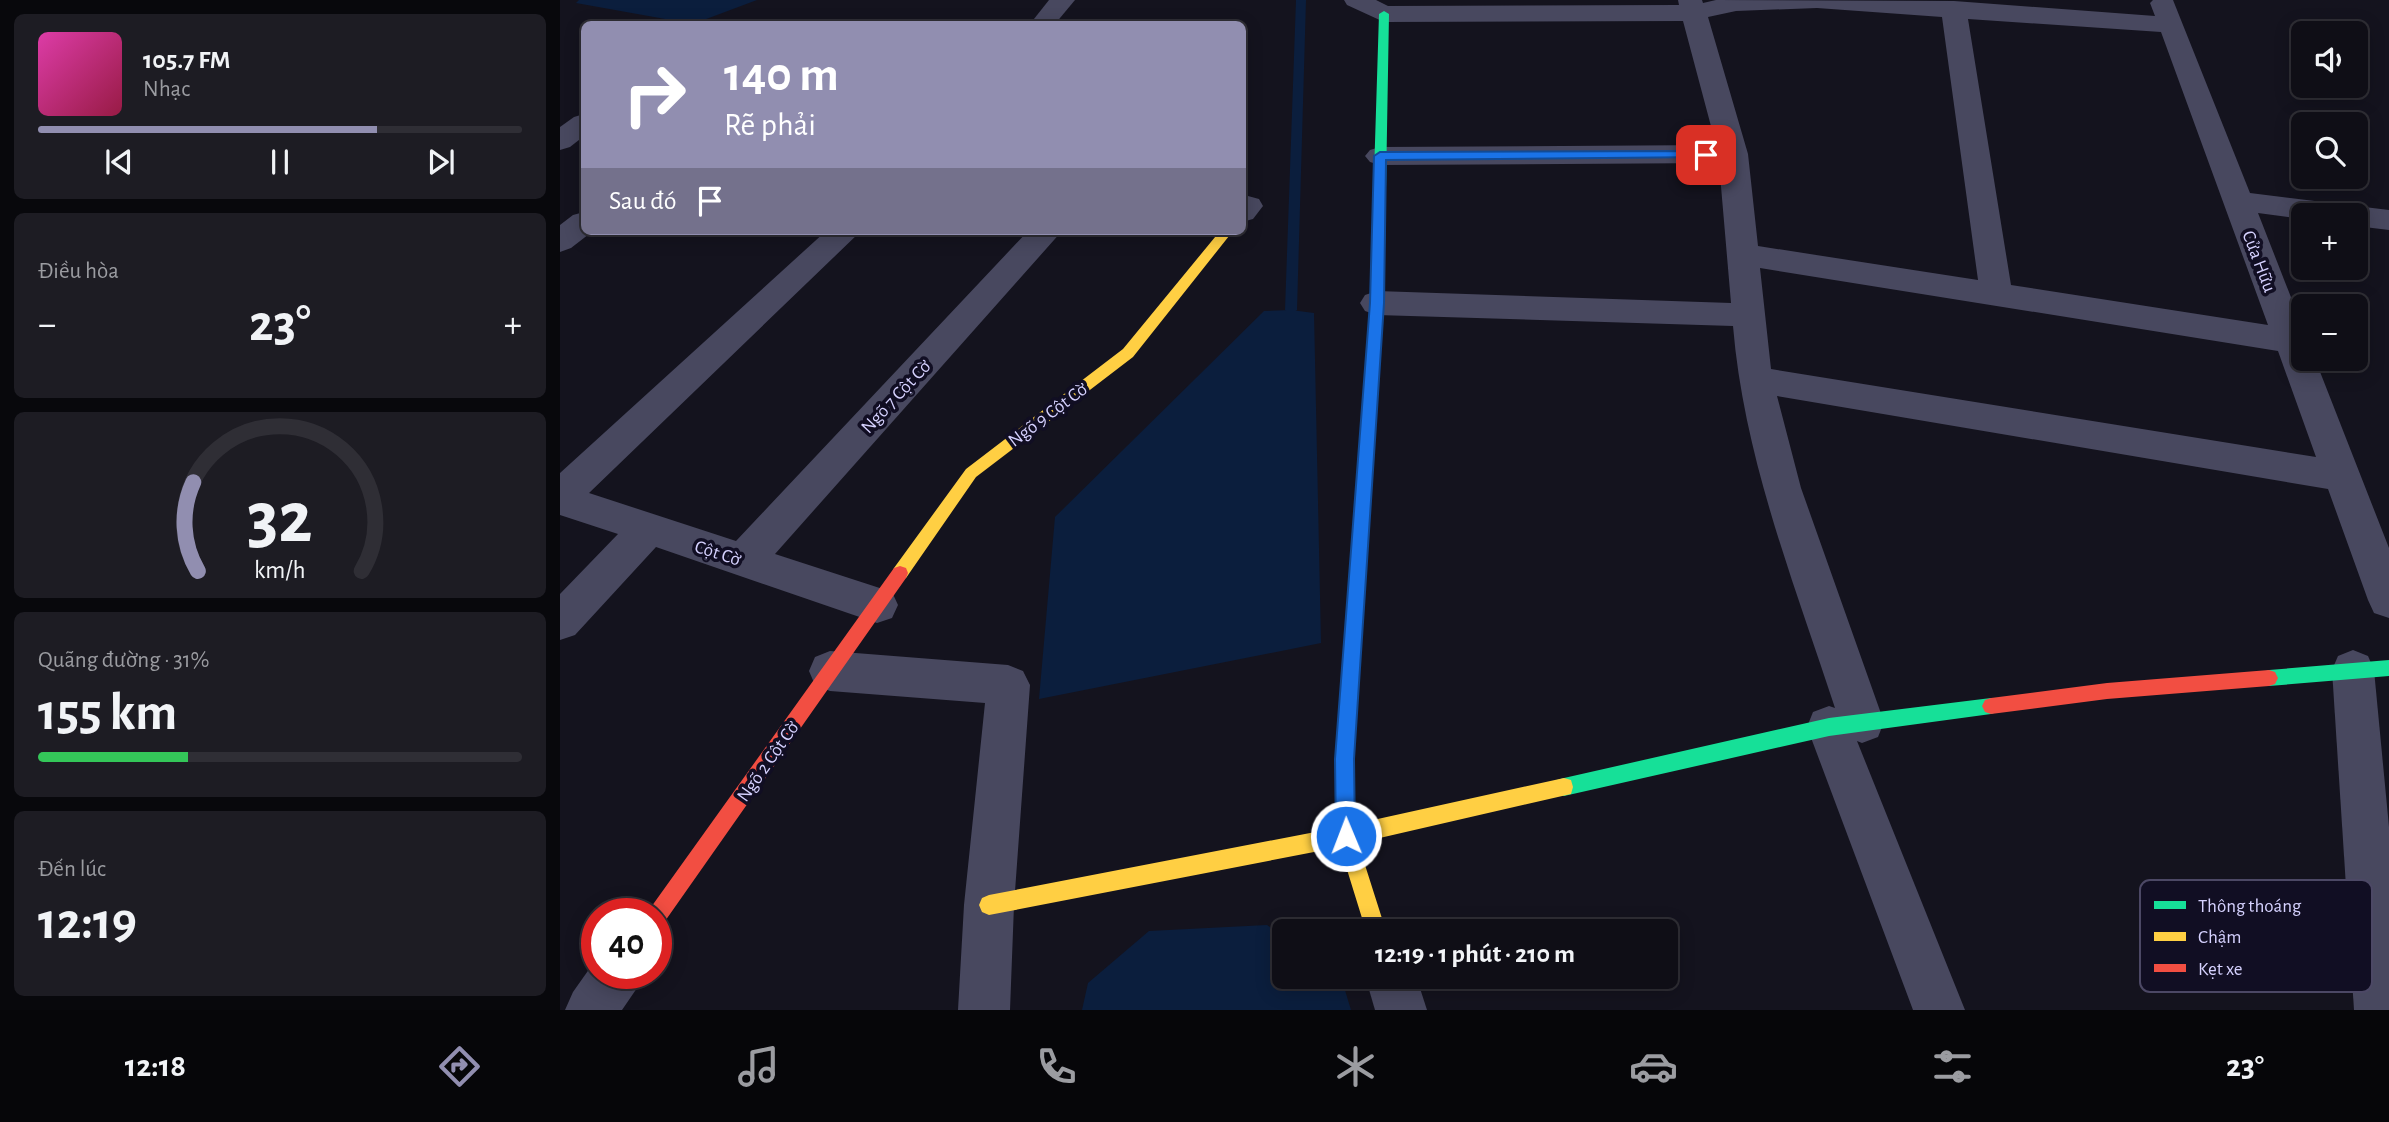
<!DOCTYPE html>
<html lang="vi">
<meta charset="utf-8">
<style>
:root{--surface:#0f0e16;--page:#1d1c23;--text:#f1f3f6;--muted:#9b9ca1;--line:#2f2e35;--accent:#918eb0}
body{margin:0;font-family:"Alegreya Sans",sans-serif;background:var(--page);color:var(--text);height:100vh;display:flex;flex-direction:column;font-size:26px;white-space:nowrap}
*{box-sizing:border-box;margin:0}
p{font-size:23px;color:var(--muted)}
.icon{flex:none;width:38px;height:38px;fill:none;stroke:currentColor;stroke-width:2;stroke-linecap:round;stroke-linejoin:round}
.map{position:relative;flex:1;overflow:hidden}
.drawer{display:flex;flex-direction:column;gap:14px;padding:14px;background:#08080c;width:560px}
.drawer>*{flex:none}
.banner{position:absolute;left:21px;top:21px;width:665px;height:214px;border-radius:10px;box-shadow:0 4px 18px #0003,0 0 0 2px var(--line);background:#918eb0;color:#fff;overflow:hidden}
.controls{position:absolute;left:1731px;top:21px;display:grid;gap:14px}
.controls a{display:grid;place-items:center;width:77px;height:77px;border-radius:10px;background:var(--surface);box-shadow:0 4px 18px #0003,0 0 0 2px var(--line);font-size:35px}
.speed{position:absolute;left:21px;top:898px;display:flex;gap:14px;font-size:35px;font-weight:700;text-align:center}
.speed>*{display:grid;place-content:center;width:91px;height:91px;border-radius:50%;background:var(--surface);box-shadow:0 4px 18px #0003,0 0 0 2px var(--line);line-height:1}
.speed .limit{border:10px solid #d22;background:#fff;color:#111}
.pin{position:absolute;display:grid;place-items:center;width:60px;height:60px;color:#fff;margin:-30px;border-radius:14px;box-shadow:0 4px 10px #0006}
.me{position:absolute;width:77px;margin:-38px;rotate:359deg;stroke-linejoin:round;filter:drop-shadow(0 0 5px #0008)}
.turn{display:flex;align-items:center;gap:24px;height:147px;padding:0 28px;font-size:32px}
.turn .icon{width:91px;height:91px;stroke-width:2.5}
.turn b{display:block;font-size:49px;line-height:60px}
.then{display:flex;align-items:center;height:66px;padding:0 28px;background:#0003;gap:14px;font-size:26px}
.big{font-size:52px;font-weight:700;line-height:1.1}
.drawer .tile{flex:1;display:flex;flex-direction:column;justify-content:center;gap:10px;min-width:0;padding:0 24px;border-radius:10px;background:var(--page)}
.drawer .dial{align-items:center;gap:0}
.dial svg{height:182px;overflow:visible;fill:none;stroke:var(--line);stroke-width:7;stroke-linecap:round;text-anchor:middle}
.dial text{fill:var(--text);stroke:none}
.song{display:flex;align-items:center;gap:21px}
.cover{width:84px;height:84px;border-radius:10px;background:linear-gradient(135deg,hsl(320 70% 55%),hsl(340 70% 35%))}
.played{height:7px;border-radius:4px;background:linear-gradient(90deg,var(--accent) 70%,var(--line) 70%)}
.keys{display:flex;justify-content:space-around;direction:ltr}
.heat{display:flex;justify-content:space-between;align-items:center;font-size:38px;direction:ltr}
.charge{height:10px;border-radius:5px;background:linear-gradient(90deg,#34c759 31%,var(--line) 0)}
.trip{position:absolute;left:712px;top:919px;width:406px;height:70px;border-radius:10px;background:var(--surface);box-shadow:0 4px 18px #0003,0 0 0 2px var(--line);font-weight:700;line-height:70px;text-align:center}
.dock{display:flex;height:112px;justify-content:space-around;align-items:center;background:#060609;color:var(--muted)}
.dock .icon{width:49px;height:49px}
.dock .active{color:var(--accent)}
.dock b{font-size:32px;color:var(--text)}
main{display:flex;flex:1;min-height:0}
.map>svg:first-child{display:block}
.water{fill:#0b1e3d}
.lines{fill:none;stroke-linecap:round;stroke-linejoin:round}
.stream{fill:#0b1e3d;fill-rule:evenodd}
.street{fill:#48485f;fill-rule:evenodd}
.fast{fill:#16e098;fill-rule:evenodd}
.slow{fill:#ffcf43;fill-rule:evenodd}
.jam{fill:#f24e42;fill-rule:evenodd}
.route{fill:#1a73e8;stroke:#114b97;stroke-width:2}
.labels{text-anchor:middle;stroke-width:7;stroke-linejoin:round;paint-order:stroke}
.street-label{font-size:19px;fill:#d5d1fe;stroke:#110e23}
.key{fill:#110e23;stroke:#4c4865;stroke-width:2}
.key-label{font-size:19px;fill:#d5d1fe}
</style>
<main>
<section class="drawer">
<div class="tile">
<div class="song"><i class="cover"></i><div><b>105.7 FM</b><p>Nhạc</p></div></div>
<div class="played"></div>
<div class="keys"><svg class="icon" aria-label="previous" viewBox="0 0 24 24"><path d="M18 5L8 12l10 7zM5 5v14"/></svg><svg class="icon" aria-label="pause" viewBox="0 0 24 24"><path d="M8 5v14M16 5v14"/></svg><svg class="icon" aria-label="next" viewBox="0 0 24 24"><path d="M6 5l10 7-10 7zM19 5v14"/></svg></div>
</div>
<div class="tile"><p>Điều hòa</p>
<div class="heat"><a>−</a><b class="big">23°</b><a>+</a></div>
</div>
<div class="tile dial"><svg viewBox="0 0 100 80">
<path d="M14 69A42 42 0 1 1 86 69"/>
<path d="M14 69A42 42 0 0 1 12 30" stroke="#918eb0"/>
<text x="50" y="56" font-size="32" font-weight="700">32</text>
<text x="50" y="72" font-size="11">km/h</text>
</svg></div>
<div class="tile"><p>Quãng đường · 31%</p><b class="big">155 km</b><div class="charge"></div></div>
<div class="tile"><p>Đến lúc</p><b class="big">12:19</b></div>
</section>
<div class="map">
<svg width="1829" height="1010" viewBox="0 0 1829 1010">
<rect width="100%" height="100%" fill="#14131e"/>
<!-- water -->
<g class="water">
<polygon points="19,0 197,0 133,24 16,3"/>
<polygon points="731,310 754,313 761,643 479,699 495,517 704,311"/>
<polygon points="707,925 724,937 724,976 781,977 791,1010 522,1010 528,983 589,931"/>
</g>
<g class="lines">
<!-- stream -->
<polygon class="stream" points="736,0 746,0 737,310 731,314 725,310"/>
<!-- street -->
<g class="street">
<polygon points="489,0 515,0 495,24 470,24"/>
<path d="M 784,0 L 816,0 L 828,6 L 1119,5 L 1118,0 L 1142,0 L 1143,3 L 1156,0 L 1394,1 L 1595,16 L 1590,3 L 1593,0 L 1613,0 L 1690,193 L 1829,210 L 1829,230 L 1796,226 L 1796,215 L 1743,215 L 1743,219 L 1698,213 L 1743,328 L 1743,359 L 1755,359 L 1829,548 L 1829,618 L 1814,613 L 1808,600 L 1768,489 L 1217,396 L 1241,488 L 1324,722 L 1318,737 L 1302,743 L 1297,741 L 1405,1010 L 1353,1010 L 1247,727 L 1253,712 L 1269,706 L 1275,708 C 1234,583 1184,458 1173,326 L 817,315 L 805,311 L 800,303 L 805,295 L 817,291 L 1171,303 L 1159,163 L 820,165 L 810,162 L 805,156 L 810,150 L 820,147 L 1156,145 L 1123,21 L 824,22 L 787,5 ZM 1257,8 L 1382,17 L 1418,280 L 1198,246 L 1188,154 L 1148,17 L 1176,11 ZM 1408,19 L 1601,32 L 1708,325 L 1451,285 ZM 1200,268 L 1718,351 L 1756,457 L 1211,369 Z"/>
<polygon points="24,114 24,136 10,147 0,150 0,127 14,117"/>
<polygon points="688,196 699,199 703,206 693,219 682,222 682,198"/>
<polygon points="24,212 24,231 33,231 11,248 0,252 0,225 13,215"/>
<polygon points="266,231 301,231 29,493 176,541 468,231 502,231 215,554 332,592 338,605 332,618 317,623 96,547 15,635 0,640 0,594 58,534 0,515 0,473"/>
<polygon points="1793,650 1808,656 1814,670 1829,827 1829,1010 1794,1010 1772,670 1778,656"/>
<polygon points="270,651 448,665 463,671 470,685 454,905 450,1010 398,1010 404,905 425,703 270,691 255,685 249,671 255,657"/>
<polygon points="37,958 37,973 83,973 75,991 62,1010 5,1010 13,992"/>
<polygon points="805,976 856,976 867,1010 815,1010"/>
</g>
<!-- fast -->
<g class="fast">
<polygon points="824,11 829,14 824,303 819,374 812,379 805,374 810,303 819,14"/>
<polygon points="1829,660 1829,676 1709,686 1703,684 1700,678 1703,672 1709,670"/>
<polygon points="1431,698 1437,700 1440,706 1437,712 1431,714 1269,736 1004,796 997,794 995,787 997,780 1004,778 1269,718"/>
</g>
<!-- slow -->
<g class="slow">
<polygon points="660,231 673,231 573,357 416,477 346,578 340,580 334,578 332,573 334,568 406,469 563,349"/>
<polygon points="812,369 819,374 794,759 795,824 1004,778 1011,780 1013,787 1011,794 798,843 826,931 806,931 780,847 429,915 422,912 419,905 422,898 429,895 776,828 776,759 805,374"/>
</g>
<!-- jam -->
<g class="jam">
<polygon points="340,566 346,568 348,573 346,578 103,924 96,927 96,914 87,914 89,910 334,568"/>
<polygon points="1709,670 1715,672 1718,678 1715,684 1709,686 1547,699 1431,714 1425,712 1422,706 1425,700 1431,698 1547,683"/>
</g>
</g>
<!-- route -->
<polygon class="route" points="1146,151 1150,152 1150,157 826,160 824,303 794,759 795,836 793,843 786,846 779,843 776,836 775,759 810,303 814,156 820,152"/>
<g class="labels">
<!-- street labels -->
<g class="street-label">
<text transform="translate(1700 261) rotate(69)" y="7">Cửa Hữu</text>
<text transform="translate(335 396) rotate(-47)" y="7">Ngõ 7 Cột Cờ</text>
<text transform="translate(487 414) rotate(-37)" y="7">Ngõ 9 Cột Cờ</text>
<text transform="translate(158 552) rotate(18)" y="7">Cột Cờ</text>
<text transform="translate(207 761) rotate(-55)" y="7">Ngõ 2 Cột Cờ</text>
</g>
</g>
<!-- legend -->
<rect x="1580" y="880" width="232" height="112" rx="10" class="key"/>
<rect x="1594" y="901" width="32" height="8" fill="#16e098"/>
<rect x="1594" y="932" width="32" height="9" fill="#ffcf43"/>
<rect x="1594" y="964" width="32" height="8" fill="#f24e42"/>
<g class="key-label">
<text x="1638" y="912">Thông thoáng</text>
<text x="1638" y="943">Chậm</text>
<text x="1638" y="975">Kẹt xe</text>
</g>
</svg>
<div class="controls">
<a><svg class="icon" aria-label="sound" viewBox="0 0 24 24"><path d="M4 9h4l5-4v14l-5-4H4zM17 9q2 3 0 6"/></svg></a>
<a><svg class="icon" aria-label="search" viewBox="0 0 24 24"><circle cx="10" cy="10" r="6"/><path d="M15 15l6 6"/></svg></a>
<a>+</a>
<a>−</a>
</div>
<div class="speed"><div class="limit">40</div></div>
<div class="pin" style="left:1146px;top:155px;background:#d93025"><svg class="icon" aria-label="arrive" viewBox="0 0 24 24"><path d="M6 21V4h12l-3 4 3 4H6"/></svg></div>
<svg class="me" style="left:786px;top:836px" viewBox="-20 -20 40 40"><circle r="17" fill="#1a73e8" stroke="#fff" stroke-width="3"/><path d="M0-11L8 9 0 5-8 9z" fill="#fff"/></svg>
<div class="trip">12:19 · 1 phút · 210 m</div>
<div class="banner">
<div class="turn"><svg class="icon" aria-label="right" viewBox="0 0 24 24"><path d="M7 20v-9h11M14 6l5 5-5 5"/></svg><div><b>140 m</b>Rẽ phải</div></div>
<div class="then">Sau đó<svg class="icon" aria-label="arrive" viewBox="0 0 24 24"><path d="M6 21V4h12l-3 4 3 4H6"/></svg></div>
</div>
</div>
</main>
<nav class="dock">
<b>12:18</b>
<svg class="icon active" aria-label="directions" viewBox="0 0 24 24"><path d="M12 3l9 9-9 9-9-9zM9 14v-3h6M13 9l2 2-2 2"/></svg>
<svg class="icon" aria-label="music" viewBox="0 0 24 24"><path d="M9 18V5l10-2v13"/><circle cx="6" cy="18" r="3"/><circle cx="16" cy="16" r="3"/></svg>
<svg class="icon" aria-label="phone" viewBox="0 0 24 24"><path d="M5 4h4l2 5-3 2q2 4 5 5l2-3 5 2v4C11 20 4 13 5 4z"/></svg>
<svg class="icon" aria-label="climate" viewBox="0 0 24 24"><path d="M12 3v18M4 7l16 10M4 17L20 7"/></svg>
<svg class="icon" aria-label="car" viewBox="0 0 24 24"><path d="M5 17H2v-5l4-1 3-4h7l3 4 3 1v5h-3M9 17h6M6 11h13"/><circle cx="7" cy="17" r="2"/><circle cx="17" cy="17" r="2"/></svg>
<svg class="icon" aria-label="filters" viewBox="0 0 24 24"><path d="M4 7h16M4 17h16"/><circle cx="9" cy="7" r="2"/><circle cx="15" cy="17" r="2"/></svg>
<b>23°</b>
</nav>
